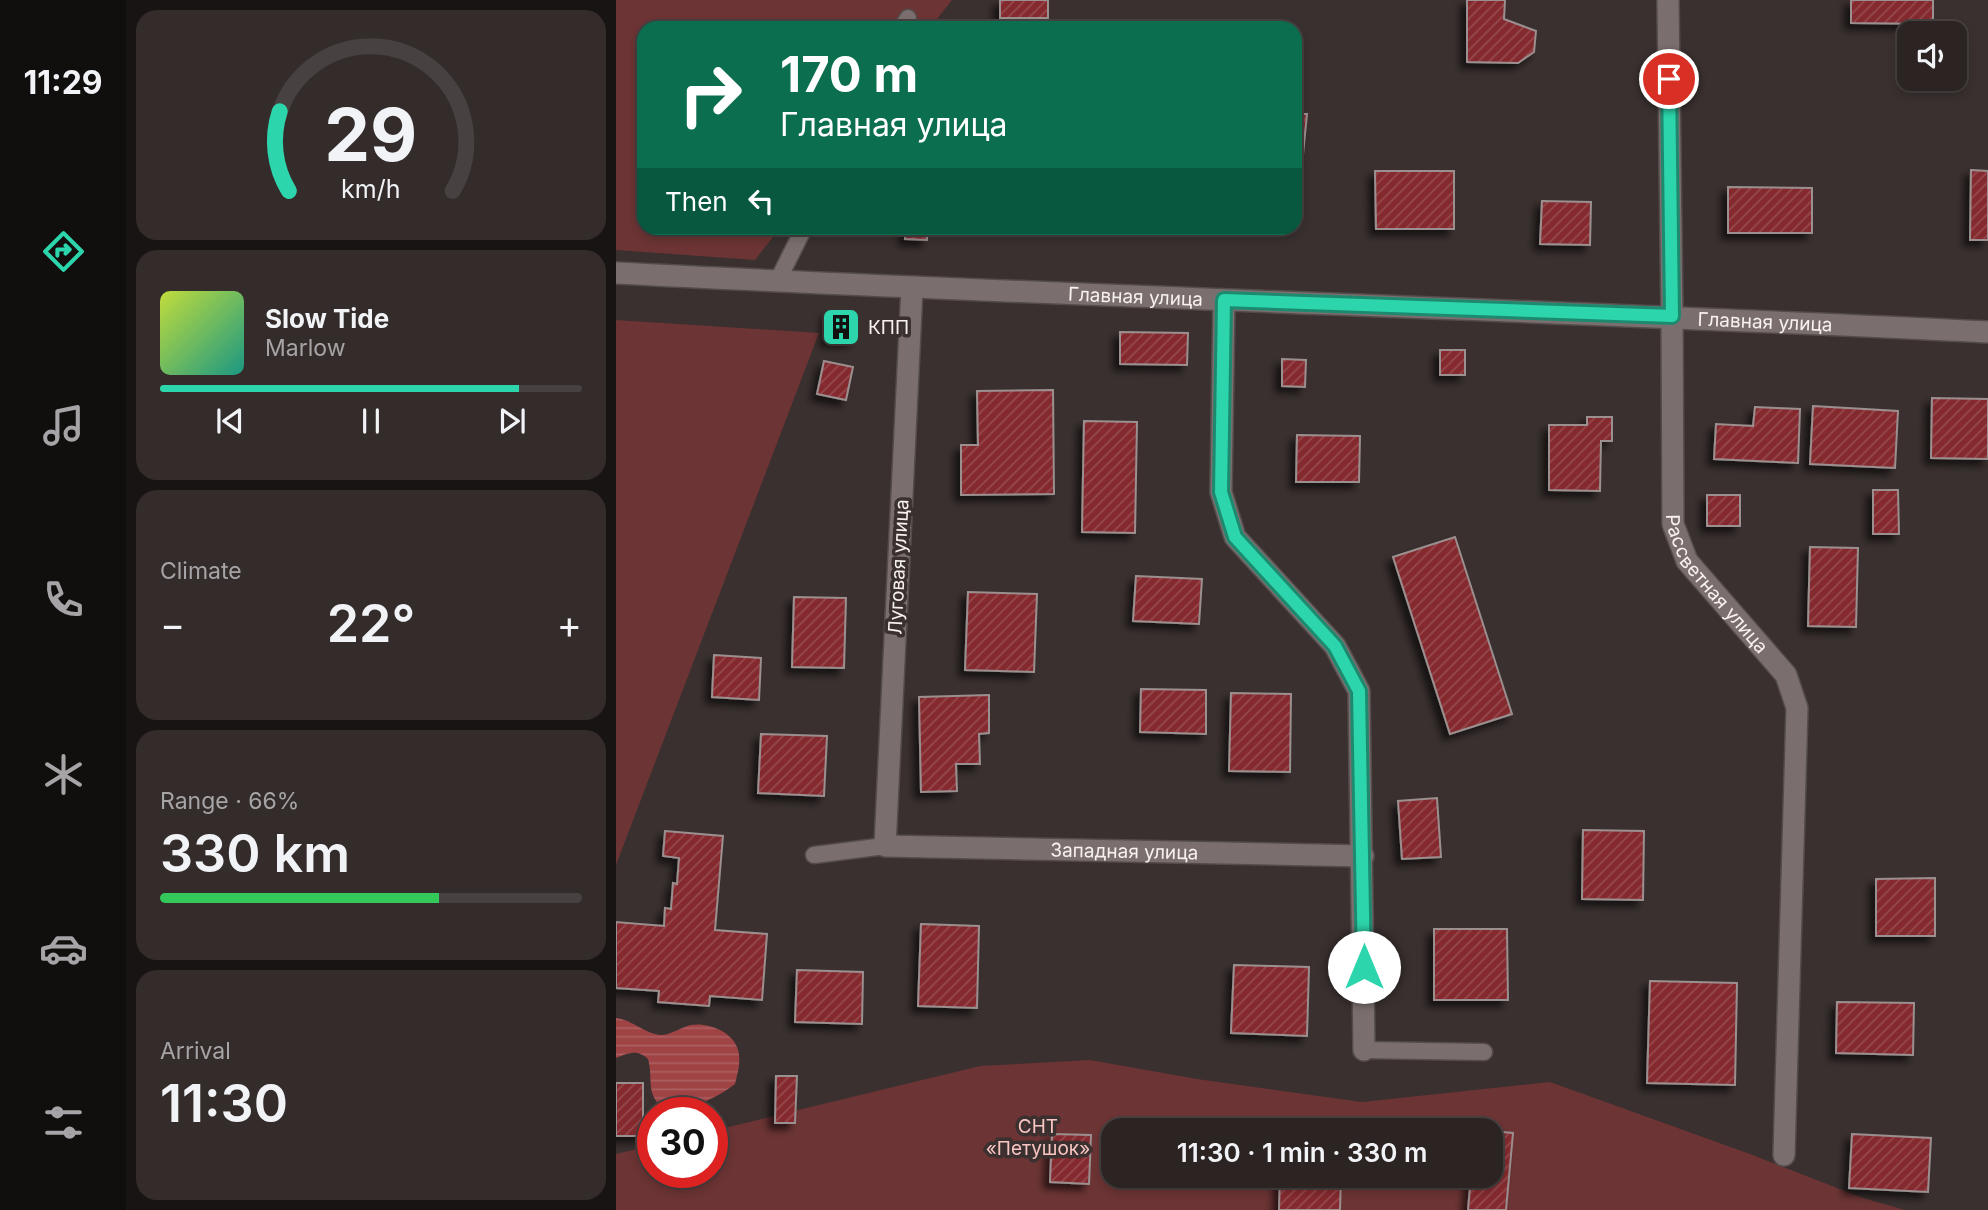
<!DOCTYPE html>
<meta charset="utf-8">
<style>
:root{--surface:#2b2423;--page:#332c2b;--text:#f1f3f6;--muted:#a6a4a6;--line:#474141;--accent:#2cd5ab}
body{margin:0;font-family:Inter,sans-serif;background:var(--page);color:var(--text);height:100vh;display:flex;flex-direction:column;font-size:26px;white-space:nowrap}
*{box-sizing:border-box;margin:0}
p{font-size:23px;color:var(--muted)}
.icon{flex:none;width:38px;height:38px;fill:none;stroke:currentColor;stroke-width:2;stroke-linecap:round;stroke-linejoin:round}
.map{position:relative;flex:1;overflow:hidden}
.drawer{display:flex;flex-direction:column;gap:10px;padding:10px;background:#181413;width:490px}
.drawer>*{flex:none}
.hud{position:absolute;left:21px;top:21px;width:665px;height:214px;border-radius:21px;box-shadow:0 4px 10px #0003,0 0 0 2px var(--line);background:#0b6e4f;color:#fff;overflow:hidden}
.buttons{position:absolute;left:1281px;top:21px;display:grid;gap:14px}
.buttons a{display:grid;place-items:center;width:70px;height:70px;border-radius:14px;background:var(--surface);box-shadow:0 4px 10px #0003,0 0 0 2px var(--line);font-size:35px}
.speed{position:absolute;left:21px;top:1097px;display:flex;gap:14px;font-size:35px;font-weight:700;text-align:center}
.speed>*{display:grid;place-content:center;width:91px;height:91px;border-radius:50%;background:var(--surface);box-shadow:0 4px 10px #0003,0 0 0 2px var(--line);line-height:1}
.speed .limit{border:10px solid #d22;background:#fff;color:#111}
.pin{position:absolute;display:grid;place-items:center;width:60px;height:60px;color:#fff;margin:-30px;border:4px solid #fff;border-radius:50%;box-shadow:0 2px 7px #0007}
.me{position:absolute;width:77px;margin:-38px;rotate:0deg;stroke-linejoin:round;filter:drop-shadow(0 0 5px #0008)}
.turn{display:flex;align-items:center;gap:24px;height:147px;padding:0 28px;font-size:32px}
.turn .icon{width:91px;height:91px;stroke-width:2.5}
.turn b{display:block;font-size:49px;line-height:60px}
.then{display:flex;align-items:center;height:66px;padding:0 28px;background:#0003;gap:14px;font-size:26px}
.big{font-size:52px;font-weight:600;line-height:1.1}
.drawer .card{flex:1;display:flex;flex-direction:column;justify-content:center;gap:10px;min-width:0;padding:0 24px;border-radius:21px;background:var(--page)}
.drawer .dial{align-items:center;gap:0}
.dial svg{height:182px;overflow:visible;fill:none;stroke:var(--line);stroke-width:7;stroke-linecap:round;text-anchor:middle}
.dial text{fill:var(--text);stroke:none}
.song{display:flex;align-items:center;gap:21px}
.cover{width:84px;height:84px;border-radius:10px;background:linear-gradient(135deg,hsl(70 70% 55%),hsl(170 70% 35%))}
.played{height:7px;border-radius:4px;background:linear-gradient(90deg,var(--accent) 85%,var(--line) 85%)}
.keys{display:flex;justify-content:space-around;direction:ltr}
.heat{display:flex;justify-content:space-between;align-items:center;font-size:38px;direction:ltr}
.charge{height:10px;border-radius:5px;background:linear-gradient(90deg,#34c759 66%,var(--line) 0)}
.trip{position:absolute;left:485px;top:1118px;width:402px;height:70px;border-radius:21px;background:var(--surface);box-shadow:0 4px 10px #0003,0 0 0 2px var(--line);font-weight:600;line-height:70px;text-align:center}
main{display:flex;flex:1;min-height:0}
.tab-bar{display:flex;flex-direction:column;width:126px;justify-content:space-around;align-items:center;background:#110e0e;color:var(--muted)}
.tab-bar .icon{width:49px;height:49px}
.tab-bar .current{color:var(--accent)}
.tab-bar b{font-size:32px;color:var(--text)}
.map>svg:first-child{display:block}
.green{fill:#6c3434;fill-rule:evenodd}
.water{fill:url(#water-rules)}
.building{fill:url(#building-hatch);stroke:#9b8f8f;stroke-width:2;filter:url(#shadow)}
.lines{fill:none;stroke-linecap:round;stroke-linejoin:round}
.lane-casing{stroke:#544c4c;stroke-width:19}
.street-casing{stroke:#544c4c;stroke-width:24}
.lane{stroke:#7a6f6e;stroke-width:16}
.street{stroke:#7a6f6e;stroke-width:21}
.route-casing{stroke:#1d8a6f;stroke-width:18}
.route{stroke:#2cd5ab;stroke-width:12}
.labels{text-anchor:middle;stroke-width:7;stroke-linejoin:round;paint-order:stroke}
.street-label{font-size:19px;fill:#f7f1f0;stroke:#39302f}
.poi-label{font-size:19px;fill:#f7f1f0;stroke:#39302f;text-anchor:start}
.park-label{font-size:19px;fill:#f9c4c2;stroke:#39302f}
</style>
<main>
<nav class="tab-bar">
<b>11:29</b>
<svg class="icon current" aria-label="directions" viewBox="0 0 24 24"><path d="M12 3l9 9-9 9-9-9zM9 14v-3h6M13 9l2 2-2 2"/></svg>
<svg class="icon" aria-label="music" viewBox="0 0 24 24"><path d="M9 18V5l10-2v13"/><circle cx="6" cy="18" r="3"/><circle cx="16" cy="16" r="3"/></svg>
<svg class="icon" aria-label="phone" viewBox="0 0 24 24"><path d="M5 4h4l2 5-3 2q2 4 5 5l2-3 5 2v4C11 20 4 13 5 4z"/></svg>
<svg class="icon" aria-label="climate" viewBox="0 0 24 24"><path d="M12 3v18M4 7l16 10M4 17L20 7"/></svg>
<svg class="icon" aria-label="car" viewBox="0 0 24 24"><path d="M5 17H2v-5l4-1 3-4h7l3 4 3 1v5h-3M9 17h6M6 11h13"/><circle cx="7" cy="17" r="2"/><circle cx="17" cy="17" r="2"/></svg>
<svg class="icon" aria-label="filters" viewBox="0 0 24 24"><path d="M4 7h16M4 17h16"/><circle cx="9" cy="7" r="2"/><circle cx="15" cy="17" r="2"/></svg>
</nav>
<section class="drawer">
<div class="card dial"><svg viewBox="0 0 100 80">
<path d="M14 69A42 42 0 1 1 86 69"/>
<path d="M14 69A42 42 0 0 1 10 34" stroke="#2cd5ab"/>
<text x="50" y="56" font-size="32" font-weight="700">29</text>
<text x="50" y="72" font-size="11">km/h</text>
</svg></div>
<div class="card">
<div class="song"><i class="cover"></i><div><b>Slow Tide</b><p>Marlow</p></div></div>
<div class="played"></div>
<div class="keys"><svg class="icon" aria-label="previous" viewBox="0 0 24 24"><path d="M18 5L8 12l10 7zM5 5v14"/></svg><svg class="icon" aria-label="pause" viewBox="0 0 24 24"><path d="M8 5v14M16 5v14"/></svg><svg class="icon" aria-label="next" viewBox="0 0 24 24"><path d="M6 5l10 7-10 7zM19 5v14"/></svg></div>
</div>
<div class="card"><p>Climate</p>
<div class="heat"><a>−</a><b class="big">22°</b><a>+</a></div>
</div>
<div class="card"><p>Range · 66%</p><b class="big">330 km</b><div class="charge"></div></div>
<div class="card"><p>Arrival</p><b class="big">11:30</b></div>
</section>
<div class="map">
<svg width="1372" height="1210" viewBox="0 0 1372 1210">
<defs>
<pattern id="water-rules" width="6" height="5" patternUnits="userSpaceOnUse" patternTransform="scale(1.75)"><rect width="6" height="5" fill="#9f4345"/><path d="M0 2.5h6" fill="none" stroke="#ad5f60"/></pattern>
<pattern id="building-hatch" width="6" height="6" patternUnits="userSpaceOnUse" patternTransform="scale(1.75)"><rect width="6" height="6" fill="#842a2f"/><path d="M-1 1l2-2M0 6l6-6M5 7l2-2" fill="none" stroke="#96494d"/></pattern>
<filter id="shadow"><feDropShadow dx="-6" dy="6" stdDeviation="3.5" flood-color="#0009"/></filter>
</defs>
<rect width="100%" height="100%" fill="#39302f"/>
<!-- green -->
<g class="green">
<polygon points="0,0 336,0 314,28 28,28 28,228 164,228 139,260 0,250"/>
<polygon points="0,320 203,333 0,865"/>
<path d="M 474,1060 L 581,1079 L 746,1102 L 934,1082 L 1134,1154 L 1247,1198 L 1289,1210 L 0,1210 L 0,1154 L 37,1145 L 37,1172 L 96,1172 L 96,1131 L 364,1066 ZM 497,1130 L 875,1130 L 875,1176 L 497,1176 Z"/>
</g>
<!-- water -->
<path class="water" d="M 0,1018 C 17,1020 29,1034 45,1035 C 55,1035 65,1027 75,1025 C 91,1022 115,1031 121,1047 C 126,1059 122,1072 119,1084 C 99,1099 75,1110 49,1110 C 28,1093 38,1081 32,1059 C 21,1049 13,1053 0,1058 Z"/>
<!-- building -->
<g class="building">
<rect x="384" y="0" width="48" height="18"/>
<polygon points="851,0 889,0 888,19 920,31 918,52 902,63 851,62"/>
<polygon points="1235,0 1317,0 1317,24 1235,23"/>
<polygon points="679,114 691,114 685,175 679,175"/>
<polygon points="1355,170 1372,171 1372,240 1354,240"/>
<polygon points="759,171 838,171 838,229 760,229"/>
<polygon points="1112,187 1196,188 1196,233 1112,233"/>
<polygon points="926,201 975,202 974,245 924,244"/>
<polygon points="290,228 311,228 311,240 289,239"/>
<polygon points="211,312 239,313 238,341 211,341"/>
<polygon points="504,332 572,333 571,365 504,364"/>
<rect x="824" y="350" width="25" height="25"/>
<polygon points="666,359 690,360 689,387 666,386"/>
<polygon points="208,361 237,367 230,400 201,394"/>
<polygon points="437,390 438,494 345,495 345,445 362,445 361,391"/>
<polygon points="1316,398 1372,399 1372,459 1315,458"/>
<polygon points="1197,406 1282,411 1279,468 1194,464"/>
<polygon points="1139,407 1184,409 1182,463 1098,459 1100,424 1137,426"/>
<polygon points="971,417 996,417 996,441 985,441 984,491 933,490 933,425 971,425"/>
<polygon points="468,421 521,422 519,533 466,532"/>
<polygon points="681,435 744,436 743,482 680,482"/>
<polygon points="1257,490 1282,490 1283,534 1257,534"/>
<rect x="1091" y="495" width="33" height="31"/>
<polygon points="839,537 896,714 834,734 777,557"/>
<polygon points="1194,547 1242,548 1240,627 1192,626"/>
<polygon points="520,576 586,579 583,624 517,621"/>
<polygon points="352,592 421,594 418,672 349,670"/>
<polygon points="178,597 230,598 228,668 176,667"/>
<polygon points="98,655 145,658 143,700 96,697"/>
<polygon points="525,689 590,690 590,734 524,732"/>
<polygon points="615,693 675,694 674,772 613,771"/>
<polygon points="373,695 373,733 363,734 364,764 340,764 341,791 305,792 303,697"/>
<polygon points="145,734 211,736 208,796 142,793"/>
<polygon points="821,798 825,857 786,859 782,801"/>
<polygon points="967,830 1028,831 1027,900 966,899"/>
<polygon points="49,831 107,836 99,930 151,934 146,1000 94,996 93,1006 42,1002 43,991 0,988 0,922 48,926 49,908 55,909 57,883 61,884 63,858 47,856"/>
<polygon points="1319,878 1319,936 1260,936 1260,879"/>
<polygon points="305,924 363,926 361,1008 302,1006"/>
<polygon points="818,929 891,929 892,1000 818,1000"/>
<polygon points="618,965 693,967 691,1036 615,1033"/>
<polygon points="181,970 247,972 246,1024 179,1022"/>
<polygon points="1034,981 1121,983 1119,1085 1031,1083"/>
<polygon points="1221,1002 1298,1003 1297,1055 1220,1053"/>
<polygon points="160,1076 181,1076 179,1123 159,1123"/>
<rect x="0" y="1083" width="27" height="53"/>
<polygon points="875,1131 897,1133 890,1210 852,1210 855,1176 875,1176"/>
<polygon points="436,1134 475,1135 473,1184 434,1182"/>
<polygon points="1236,1134 1315,1138 1312,1192 1233,1188"/>
<polygon points="664,1176 725,1176 724,1210 663,1210"/>
</g>
<g class="lines">
<defs>
<g id="lane">
<polyline points="286,28 292,18"/>
<polyline points="161,282 188,228"/>
<polyline points="198,855 269,846"/>
<polyline points="748,1050 868,1052"/>
</g>
<g id="street">
<path id="s1" d="M 1052,0 L 1056,316 L 1057,524 L 1071,561 L 1170,675 L 1181,708 L 1168,1155"/>
<path id="s2" d="M 0,273 C 457,297 915,309 1372,332"/>
<path id="s3" d="M 296,288 L 269,846 L 747,856"/>
<polyline points="608,300 605,492 619,537 719,646 743,691 748,1050"/>
</g>
</defs>
<!-- lane casing -->
<use href="#lane" class="lane-casing"/>
<!-- street casing -->
<use href="#street" class="street-casing"/>
<!-- lane -->
<use href="#lane" class="lane"/>
<!-- street -->
<use href="#street" class="street"/>
</g>
<g class="lines">
<defs>
<polyline id="route" points="748,967 743,691 719,646 619,537 605,492 608,300 1056,316 1053,79"/>
</defs>
<!-- route casing -->
<use href="#route" class="route-casing"/>
<!-- route -->
<use href="#route" class="route"/>
</g>
<!-- icons -->
<defs>
<symbol id="building-square" viewBox="-11 -11 22 22"><rect x="-9" y="-9" width="18" height="18" rx="4" fill="#2cd5ab" stroke="#39302f"/><path d="M-4-6H4V6H1V3H-1V6H-4ZM-2.5-4.3h1.7v1.8h-1.7ZM.8-4.3h1.7v1.8H.8ZM-2.5-1h1.7V.8h-1.7ZM.8-1h1.7V.8H.8Z" fill="#111"/></symbol>
</defs>
<g fill-rule="evenodd">
<use href="#building-square" x="203" y="305" width="44" height="44"/>
</g>
<g class="labels">
<!-- street labels -->
<g class="street-label">
<text dy="7" stroke="none"><textPath href="#s2" startOffset="520">Главная улица</textPath></text>
<text dy="7" stroke="none"><textPath href="#s2" startOffset="1150">Главная улица</textPath></text>
<text transform="translate(282 567) rotate(-87)" y="7">Луговая улица</text>
<text dy="7" stroke="none"><textPath href="#s1" startOffset="598">Рассветная улица</textPath></text>
<text dy="7" stroke="none"><textPath href="#s3" startOffset="798">Западная улица</textPath></text>
</g>
<!-- poi labels -->
<g class="poi-label">
<text x="252" y="334">КПП</text>
</g>
<!-- park labels -->
<g class="park-label">
<text x="422" y="1133">СНТ<tspan x="422" dy="22">«Петушок»</tspan></text>
</g>
</g>
</svg>
<div class="buttons">
<a><svg class="icon" aria-label="sound" viewBox="0 0 24 24"><path d="M4 9h4l5-4v14l-5-4H4zM17 9q2 3 0 6"/></svg></a>
</div>
<div class="speed"><div class="limit">30</div></div>
<div class="pin" style="left:1053px;top:79px;background:#d93025"><svg class="icon" aria-label="arrive" viewBox="0 0 24 24"><path d="M6 21V4h12l-3 4 3 4H6"/></svg></div>
<svg class="me" style="left:748px;top:967px" viewBox="-20 -20 40 40"><circle r="19" fill="#fff"/><path d="M0-13L10 11 0 6-10 11z" fill="#2cd5ab"/></svg>
<div class="trip">11:30 · 1 min · 330 m</div>
<div class="hud">
<div class="turn"><svg class="icon" aria-label="right" viewBox="0 0 24 24"><path d="M7 20v-9h11M14 6l5 5-5 5"/></svg><div><b>170 m</b>Главная улица</div></div>
<div class="then">Then<svg class="icon" aria-label="left" viewBox="0 0 24 24"><path d="M17 20v-9H6M10 6l-5 5 5 5"/></svg></div>
</div>
</div>
</main>
